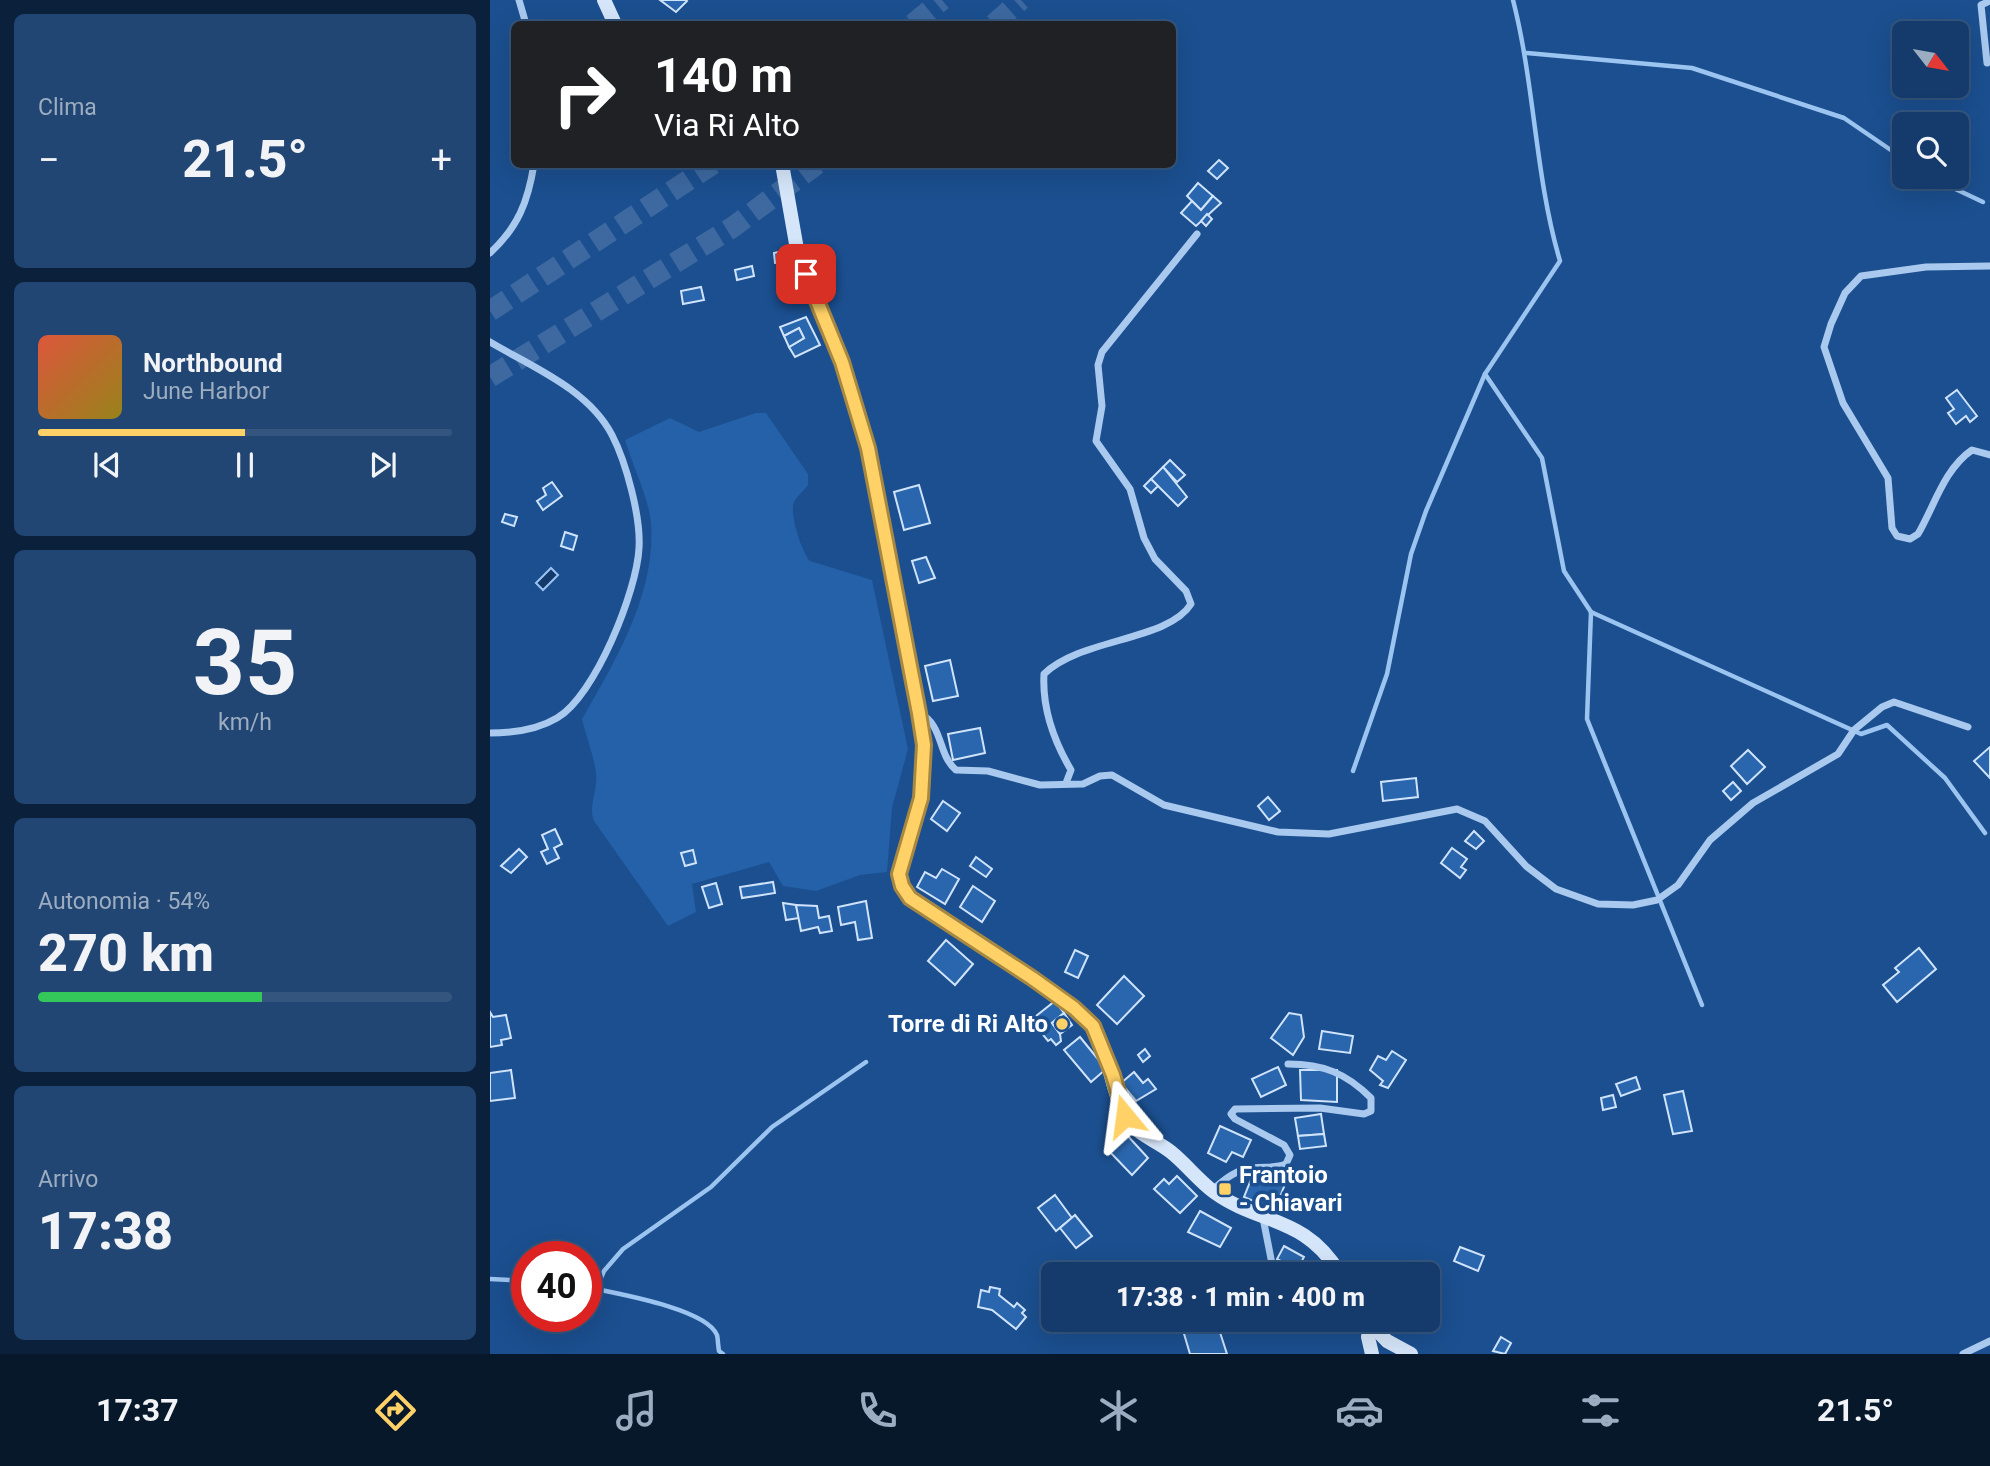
<!DOCTYPE html>
<html lang="it">
<meta charset="utf-8">
<style>
:root{--surface:#143b6b;--page:#214673;--text:#f1f3f6;--muted:#9dadc1;--line:#33557e;--accent:#ffd166}
body{margin:0;font-family:Roboto,sans-serif;background:var(--page);color:var(--text);height:100vh;display:flex;flex-direction:column;font-size:26px;white-space:nowrap}
*{box-sizing:border-box;margin:0}
p{font-size:23px;color:var(--muted)}
.icon{flex:none;width:38px;height:38px;fill:none;stroke:currentColor;stroke-width:2;stroke-linecap:round;stroke-linejoin:round}
.map{position:relative;flex:1;overflow:hidden}
.side{display:flex;flex-direction:column;gap:14px;padding:14px;background:#0b203b;width:490px}
.side>*{flex:none}
.banner{position:absolute;left:21px;top:21px;width:665px;height:147px;border-radius:10px;box-shadow:0 7px 28px #0002,0 0 0 2px var(--line);background:#202124;color:#fff;overflow:hidden}
.needle{width:46px;rotate:121deg}
.buttons{position:absolute;left:1402px;top:21px;display:grid;gap:14px}
.buttons a{display:grid;place-items:center;width:77px;height:77px;border-radius:10px;background:var(--surface);box-shadow:0 7px 28px #0002,0 0 0 2px var(--line);font-size:35px}
.speed{position:absolute;left:21px;top:1241px;display:flex;gap:14px;font-size:35px;font-weight:700;text-align:center}
.speed>*{display:grid;place-content:center;width:91px;height:91px;border-radius:50%;background:var(--surface);box-shadow:0 7px 28px #0002,0 0 0 2px var(--line);line-height:1}
.speed .limit{border:10px solid #d22;background:#fff;color:#111}
.pin{position:absolute;display:grid;place-items:center;width:60px;height:60px;color:#fff;margin:-30px;border-radius:14px;box-shadow:0 4px 10px #0006}
.me{position:absolute;width:77px;margin:-38px;rotate:344deg;stroke-linejoin:round;filter:drop-shadow(0 0 5px #0008)}
.turn{display:flex;align-items:center;gap:24px;height:147px;padding:0 28px;font-size:32px}
.turn .icon{width:91px;height:91px;stroke-width:2.5}
.turn b{display:block;font-size:49px;line-height:60px}
.big{font-size:52px;font-weight:800;line-height:1.1}
.side .card{flex:1;display:flex;flex-direction:column;justify-content:center;gap:10px;min-width:0;padding:0 24px;border-radius:10px;background:var(--page)}
.side .dial{align-items:center;gap:0}
.dial b{font-size:91px;line-height:1}
.song{display:flex;align-items:center;gap:21px}
.cover{width:84px;height:84px;border-radius:10px;background:linear-gradient(135deg,hsl(10 70% 55%),hsl(50 70% 35%))}
.played{height:7px;border-radius:4px;background:linear-gradient(90deg,var(--accent) 50%,var(--line) 50%)}
.keys{display:flex;justify-content:space-around;direction:ltr}
.heat{display:flex;justify-content:space-between;align-items:center;font-size:38px;direction:ltr}
.charge{height:10px;border-radius:5px;background:linear-gradient(90deg,#34c759 54%,var(--line) 0)}
.trip{position:absolute;left:551px;top:1262px;width:399px;height:70px;border-radius:10px;background:var(--surface);box-shadow:0 7px 28px #0002,0 0 0 2px var(--line);font-weight:800;line-height:70px;text-align:center}
.dock{display:flex;height:112px;justify-content:space-around;align-items:center;background:#08182b;color:var(--muted)}
.dock .icon{width:49px;height:49px}
.dock .current{color:var(--accent)}
.dock b{font-size:32px;color:var(--text)}
main{display:flex;flex:1;min-height:0}
.map>svg:first-child{display:block}
.green{fill:#2461a8}
.water{fill:#123a6d;stroke:#9cc4f0;stroke-width:2}
.lines{fill:none;stroke-linecap:round;stroke-linejoin:round}
.stream{stroke:#9cc4f0;stroke-width:4.5}
.building{fill:#2a66ad;stroke:#cfe3fa;stroke-width:2}
.highway-tunnel{stroke:#3d69a0;stroke-width:21;stroke-dasharray:21 10;stroke-linecap:butt}
.street{stroke:#a9c9ee;stroke-width:7}
.secondary{stroke:#d6e6fa;stroke-width:14}
.route-casing{stroke:#a68842;stroke-width:18}
.route{stroke:#ffd166;stroke-width:12}
.poi-dot{fill:#ffd166;stroke:#1b4f8f;stroke-width:2.5}
.labels{text-anchor:middle;stroke-width:7;stroke-linejoin:round;paint-order:stroke}
.poi-label{font-size:24px;font-weight:bold;fill:#fff;stroke:#1b4f8f;text-anchor:end}
</style>
<main>
<section class="side">
<div class="card"><p>Clima</p>
<div class="heat"><a>−</a><b class="big">21.5°</b><a>+</a></div>
</div>
<div class="card">
<div class="song"><i class="cover"></i><div><b>Northbound</b><p>June Harbor</p></div></div>
<div class="played"></div>
<div class="keys"><svg class="icon" aria-label="previous" viewBox="0 0 24 24"><path d="M18 5L8 12l10 7zM5 5v14"/></svg><svg class="icon" aria-label="pause" viewBox="0 0 24 24"><path d="M8 5v14M16 5v14"/></svg><svg class="icon" aria-label="next" viewBox="0 0 24 24"><path d="M6 5l10 7-10 7zM19 5v14"/></svg></div>
</div>
<div class="card dial"><b>35</b><p>km/h</p></div>
<div class="card"><p>Autonomia · 54%</p><b class="big">270 km</b><div class="charge"></div></div>
<div class="card"><p>Arrivo</p><b class="big">17:38</b></div>
</section>
<div class="map">
<svg width="1500" height="1354" viewBox="0 0 1500 1354">
<rect width="100%" height="100%" fill="#1b4f8f"/>
<!-- green -->
<path class="green" d="M 266,413 L 276,413 L 318,474 L 318,485 C 315,490 306,497 304,502 C 299,514 312,552 320,561 L 382,580 L 418,749 L 402,808 L 397,872 L 370,875 L 326,891 L 293,886 L 279,862 L 202,884 L 206,912 L 178,926 L 104,821 C 98,805 108,791 106,773 C 104,756 96,737 92,719 C 126,659 166,594 161,523 C 159,499 142,464 135,440 L 180,418 L 209,432 Z"/>
<!-- water -->
<polygon class="water" points="61,568 68,575 53,590 46,583"/>
<g class="lines">
<!-- stream -->
<g class="stream">
<path d="M 1023,0 C 1045,86 1045,177 1070,261 L 995,374 L 1052,458 L 1074,571 L 1101,612 L 1371,734 L 1397,725 L 1455,778 L 1495,833"/>
<polyline points="1037,53 1202,68 1354,118 1414,159"/>
<polyline points="1440,177 1493,202"/>
<polyline points="1101,612 1097,719 1212,1005"/>
<polyline points="863,771 897,674 921,554 936,511 995,374"/>
<polyline points="0,1279 37,1281"/>
<path d="M 96,1287 C 123,1293 216,1308 227,1335 C 228,1339 228,1346 229,1351 L 233,1354"/>
<polyline points="106,1289 114,1271 133,1249 221,1187 282,1127 376,1062"/>
</g>
</g>
<!-- building -->
<g class="building">
<polygon points="170,0 196,0 197,1 186,12"/>
<polygon points="729,160 738,168 727,179 718,171"/>
<polygon points="708,183 723,196 711,210 697,196"/>
<polygon points="723,196 731,203 706,226 691,213 702,201 711,210"/>
<polygon points="717,214 722,219 716,226 711,221"/>
<polygon points="293,251 295,262 285,263 284,253"/>
<polygon points="262,266 264,276 247,280 245,270"/>
<polygon points="211,287 214,300 193,304 191,291"/>
<polygon points="316,317 330,345 305,357 299,347 314,338 309,328 294,336 290,327"/>
<polygon points="309,328 314,338 299,347 294,336"/>
<polygon points="1467,390 1487,416 1480,422 1476,416 1466,424 1458,413 1464,409 1456,398"/>
<polygon points="680,460 695,475 687,482 673,467"/>
<polygon points="673,467 697,497 688,506 661,479"/>
<polygon points="661,479 668,486 661,493 654,486"/>
<polygon points="62,482 72,496 53,510 47,501 56,495 53,488"/>
<polygon points="429,485 440,523 414,530 404,492"/>
<polygon points="15,514 27,517 24,526 12,522"/>
<polygon points="75,532 87,536 83,550 71,546"/>
<polygon points="436,557 445,578 429,583 422,561"/>
<polygon points="460,660 468,696 443,701 435,666"/>
<polygon points="490,728 495,753 463,760 458,734"/>
<polygon points="1500,747 1500,778 1484,761"/>
<polygon points="1258,750 1275,767 1257,784 1241,766"/>
<polygon points="926,778 928,797 893,801 891,782"/>
<polygon points="1243,782 1251,791 1241,800 1233,791"/>
<polygon points="778,797 790,811 779,820 768,806"/>
<polygon points="453,801 470,813 457,831 441,819"/>
<polygon points="65,829 72,844 64,848 69,858 57,864 51,852 58,849 52,835"/>
<polygon points="984,831 994,841 986,849 975,841"/>
<polygon points="962,848 977,859 971,867 976,870 970,878 951,863"/>
<polygon points="29,849 37,857 21,873 11,866"/>
<polygon points="203,850 206,863 195,866 191,853"/>
<polygon points="486,857 502,869 496,877 480,866"/>
<polygon points="452,869 469,879 455,904 427,887 435,872 446,878"/>
<polygon points="283,882 285,893 252,898 250,887"/>
<polygon points="226,883 232,904 219,908 212,887"/>
<polygon points="483,886 505,901 492,922 470,907"/>
<polygon points="376,901 382,938 368,940 365,922 351,925 348,907"/>
<polygon points="293,903 306,905 309,918 296,920"/>
<polygon points="306,905 327,906 329,918 339,916 342,931 330,933 328,927 311,931"/>
<polygon points="456,940 483,964 465,985 438,961"/>
<polygon points="1429,948 1446,969 1407,1002 1393,985 1409,972 1405,968"/>
<polygon points="585,950 598,956 588,978 575,972"/>
<polygon points="634,976 654,996 627,1024 607,1005"/>
<polygon points="565,1001 574,1013 562,1023 570,1034 571,1041 566,1045 561,1039 558,1041 541,1020"/>
<polygon points="0,1012 3,1017 16,1015 21,1038 11,1040 12,1045 0,1047"/>
<polygon points="574,1013 582,1025 570,1034 562,1023"/>
<polygon points="799,1013 811,1015 814,1037 803,1055 781,1038"/>
<polygon points="832,1031 863,1036 860,1053 829,1049"/>
<polygon points="590,1037 616,1069 601,1082 574,1050"/>
<polygon points="655,1049 660,1056 653,1062 648,1055"/>
<polygon points="902,1051 916,1060 898,1088 890,1085 893,1081 880,1070 888,1056 896,1060"/>
<polygon points="788,1067 796,1085 771,1097 762,1079"/>
<polygon points="21,1070 25,1098 0,1101 0,1073"/>
<polygon points="810,1070 847,1070 847,1102 811,1100"/>
<polygon points="644,1072 653,1083 658,1079 666,1089 646,1101 631,1083"/>
<polygon points="1146,1077 1150,1089 1131,1096 1126,1084"/>
<polygon points="1193,1091 1202,1131 1183,1134 1174,1095"/>
<polygon points="1123,1095 1126,1107 1113,1110 1111,1098"/>
<polygon points="831,1114 834,1134 808,1136 805,1118"/>
<polygon points="730,1126 761,1140 753,1157 742,1152 736,1162 718,1153"/>
<polygon points="636,1134 658,1158 642,1175 619,1151"/>
<polygon points="834,1134 836,1146 810,1149 808,1136"/>
<polygon points="764,1172 795,1184 785,1210 754,1197"/>
<polygon points="687,1176 707,1196 690,1213 664,1189 674,1179 679,1184"/>
<polygon points="565,1195 582,1218 566,1231 548,1208"/>
<polygon points="710,1211 741,1228 730,1247 698,1232"/>
<polygon points="585,1215 602,1236 586,1248 570,1228"/>
<polygon points="794,1246 814,1257 807,1270 787,1259"/>
<polygon points="970,1247 994,1256 988,1271 964,1261"/>
<polygon points="907,1265 919,1268 917,1274 904,1274"/>
<polygon points="919,1268 939,1274 938,1277 938,1274 917,1274"/>
<polygon points="500,1287 510,1289 509,1295 524,1307 527,1303 535,1310 532,1313 536,1317 526,1329 502,1310 488,1307 491,1290 499,1292"/>
<polygon points="938,1287 949,1292 941,1313 938,1310"/>
<polygon points="726,1320 737,1354 700,1354 692,1327"/>
<polygon points="1011,1337 1021,1343 1015,1354 1003,1351"/>
</g>
<g class="lines">
<!-- highway-tunnel -->
<g class="highway-tunnel">
<polyline points="423,24 452,0"/>
<polyline points="504,24 531,0"/>
<polyline points="0,311 223,164"/>
<polyline points="0,377 243,227 327,164"/>
</g>
<!-- street -->
<g class="street">
<polyline points="29,0 36,24"/>
<polyline points="1497,63 1491,5 1500,1"/>
<path d="M 0,253 C 28,227 38,202 44,164"/>
<path d="M 1500,266 L 1436,267 L 1371,276 L 1355,293 L 1341,324 L 1334,347 L 1353,403 L 1398,478 L 1402,528 L 1407,536 L 1420,539 L 1428,534 C 1444,507 1454,469 1482,450 L 1500,455"/>
<path d="M 0,342 C 42,367 98,389 122,435 C 136,462 151,517 149,548 C 147,591 105,696 67,718 C 47,730 23,733 0,733"/>
<path d="M 429,713 C 454,725 447,754 466,770 L 498,771 L 550,785 L 593,784 L 610,776 L 622,775 L 674,805 L 788,832 L 839,834 L 967,809 L 995,821 L 1036,866 L 1066,889 L 1108,904 L 1143,905 L 1167,900 L 1188,885 L 1220,840 L 1263,803 L 1348,754 L 1364,730 L 1392,707 L 1404,702 L 1478,727"/>
<path d="M 576,783 L 581,770 C 564,741 552,709 554,674 C 591,638 678,641 701,604 L 696,591 L 665,559 L 654,538 L 640,489 L 606,441 L 612,406 L 608,365 L 612,352 L 707,234"/>
<path d="M 722,1190 C 735,1179 745,1170 762,1168 C 774,1166 786,1169 796,1164 L 800,1155 L 794,1145 L 745,1119 L 741,1114 L 745,1109 L 830,1108 L 874,1114 L 881,1111 L 881,1098 C 856,1073 833,1064 798,1064"/>
<polyline points="773,1218 784,1274"/>
<polyline points="1473,1354 1500,1341"/>
</g>
<!-- secondary -->
<g class="secondary">
<polyline points="114,0 125,24"/>
<path d="M 292,164 L 308,255 L 352,362 L 378,448 L 429,713 L 434,745 L 431,798 L 409,874 L 412,886 L 420,898 C 467,927 513,958 558,989 C 573,1000 593,1011 603,1026 C 619,1051 622,1094 635,1116 C 645,1134 666,1140 681,1152 C 696,1164 708,1180 724,1192 C 769,1225 815,1215 850,1274"/>
<polyline points="877,1320 897,1341 921,1354"/>
<polyline points="880,1325 878,1337 882,1354"/>
</g>
</g>
<g class="lines">
<defs>
<polyline id="route" points="316,274 352,362 378,448 429,713 434,745 431,798 409,874 412,886 420,898 542,978 584,1008 603,1026 623,1075 635,1116"/>
</defs>
<!-- route casing -->
<use href="#route" class="route-casing"/>
<!-- route -->
<use href="#route" class="route"/>
</g>
<!-- markers -->
<g class="poi-dot">
<circle cx="572" cy="1024" r="7"/>
<rect x="728" y="1182" width="14" height="14" rx="3.5"/>
</g>
<g class="labels">
<!-- poi labels -->
<g class="poi-label">
<text x="558" y="1032">Torre di Ri Alto</text>
<text x="749" y="1183" text-anchor="start">Frantoio<tspan x="749" dy="28">- Chiavari</tspan></text>
</g>
</g>
</svg>
<div class="buttons">
<a><svg class="needle" viewBox="-14 -14 28 28"><path d="M0-13l5 13h-10z" fill="#e53935"/><path d="M0 13l5-13h-10z" fill="#9dadc1"/></svg></a>
<a><svg class="icon" aria-label="search" viewBox="0 0 24 24"><circle cx="10" cy="10" r="6"/><path d="M15 15l6 6"/></svg></a>
</div>
<div class="speed"><div class="limit">40</div></div>
<div class="pin" style="left:316px;top:274px;background:#d93025"><svg class="icon" aria-label="arrive" viewBox="0 0 24 24"><path d="M6 21V4h12l-3 4 3 4H6"/></svg></div>
<svg class="me" style="left:635px;top:1116px" viewBox="-20 -20 40 40"><path d="M0-17L14 15 0 8-14 15z" fill="#ffd166" stroke="#fff" stroke-width="4"/></svg>
<div class="trip">17:38 · 1 min · 400 m</div>
<div class="banner">
<div class="turn"><svg class="icon" aria-label="right" viewBox="0 0 24 24"><path d="M7 20v-9h11M14 6l5 5-5 5"/></svg><div><b>140 m</b>Via Ri Alto</div></div>
</div>
</div>
</main>
<nav class="dock">
<b>17:37</b>
<svg class="icon current" aria-label="directions" viewBox="0 0 24 24"><path d="M12 3l9 9-9 9-9-9zM9 14v-3h6M13 9l2 2-2 2"/></svg>
<svg class="icon" aria-label="music" viewBox="0 0 24 24"><path d="M9 18V5l10-2v13"/><circle cx="6" cy="18" r="3"/><circle cx="16" cy="16" r="3"/></svg>
<svg class="icon" aria-label="phone" viewBox="0 0 24 24"><path d="M5 4h4l2 5-3 2q2 4 5 5l2-3 5 2v4C11 20 4 13 5 4z"/></svg>
<svg class="icon" aria-label="climate" viewBox="0 0 24 24"><path d="M12 3v18M4 7l16 10M4 17L20 7"/></svg>
<svg class="icon" aria-label="car" viewBox="0 0 24 24"><path d="M5 17H2v-5l4-1 3-4h7l3 4 3 1v5h-3M9 17h6M6 11h13"/><circle cx="7" cy="17" r="2"/><circle cx="17" cy="17" r="2"/></svg>
<svg class="icon" aria-label="filters" viewBox="0 0 24 24"><path d="M4 7h16M4 17h16"/><circle cx="9" cy="7" r="2"/><circle cx="15" cy="17" r="2"/></svg>
<b>21.5°</b>
</nav>
